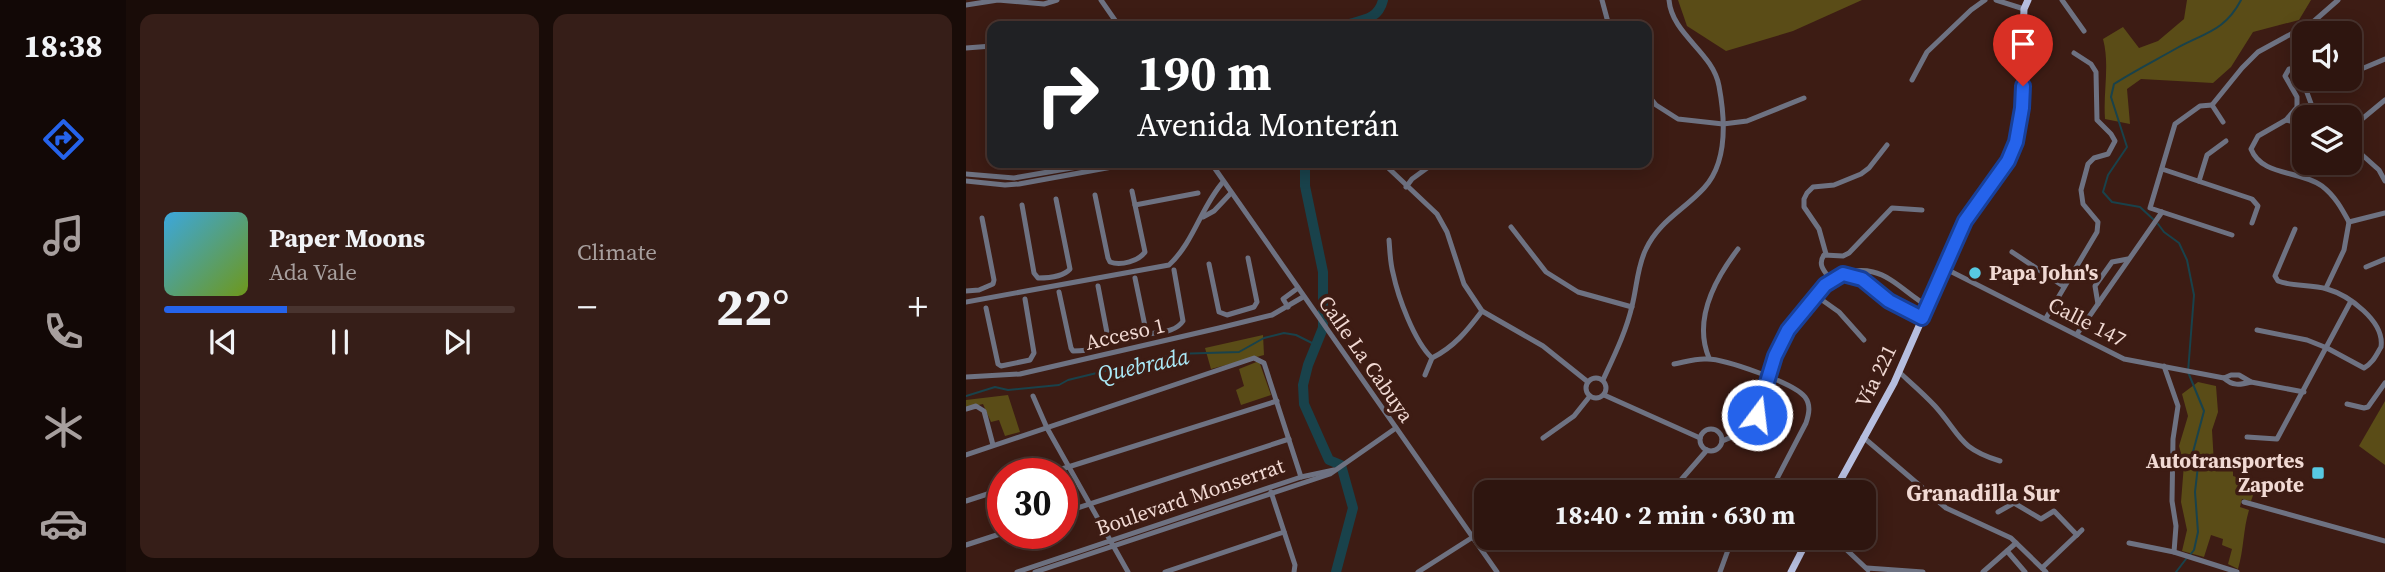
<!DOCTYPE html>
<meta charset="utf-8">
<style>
:root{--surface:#2e150f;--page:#361e18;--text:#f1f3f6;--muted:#a79f9e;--line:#49342f;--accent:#2563eb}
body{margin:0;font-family:"Source Serif 4",serif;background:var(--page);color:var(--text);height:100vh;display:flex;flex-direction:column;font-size:26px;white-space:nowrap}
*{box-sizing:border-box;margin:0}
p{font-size:23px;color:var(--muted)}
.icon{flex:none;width:38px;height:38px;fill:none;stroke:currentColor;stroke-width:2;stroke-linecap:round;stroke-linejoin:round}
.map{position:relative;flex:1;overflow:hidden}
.side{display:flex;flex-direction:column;gap:14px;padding:14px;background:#190c08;width:840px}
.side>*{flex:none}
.hud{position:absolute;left:21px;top:21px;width:665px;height:147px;border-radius:14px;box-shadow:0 4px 18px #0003,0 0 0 2px var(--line);background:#202124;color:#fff;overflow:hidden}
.tools{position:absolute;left:1326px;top:21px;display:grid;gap:14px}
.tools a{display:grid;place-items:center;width:70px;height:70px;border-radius:14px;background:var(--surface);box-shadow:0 4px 18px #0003,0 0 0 2px var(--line);font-size:35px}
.speed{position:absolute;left:21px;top:458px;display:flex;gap:14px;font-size:35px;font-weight:700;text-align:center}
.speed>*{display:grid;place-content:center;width:91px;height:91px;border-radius:50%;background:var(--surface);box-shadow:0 4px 18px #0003,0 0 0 2px var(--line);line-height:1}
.speed .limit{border:10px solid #d22;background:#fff;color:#111}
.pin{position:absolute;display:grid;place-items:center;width:60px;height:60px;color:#fff;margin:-72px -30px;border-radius:50% 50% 50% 0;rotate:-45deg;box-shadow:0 0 7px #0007}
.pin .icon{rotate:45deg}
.me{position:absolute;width:77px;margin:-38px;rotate:15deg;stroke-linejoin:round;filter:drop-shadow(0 0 5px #0008)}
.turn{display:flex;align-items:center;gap:24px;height:147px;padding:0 35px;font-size:32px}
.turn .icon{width:91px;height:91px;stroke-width:2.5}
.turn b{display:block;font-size:49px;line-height:60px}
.big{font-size:52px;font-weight:700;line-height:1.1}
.side .widget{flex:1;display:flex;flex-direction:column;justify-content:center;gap:10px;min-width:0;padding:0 24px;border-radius:14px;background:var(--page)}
.song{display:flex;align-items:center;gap:21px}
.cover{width:84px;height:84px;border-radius:10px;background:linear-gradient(135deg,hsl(200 70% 55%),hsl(80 70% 35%))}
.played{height:7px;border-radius:4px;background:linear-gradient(90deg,var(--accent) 35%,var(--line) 35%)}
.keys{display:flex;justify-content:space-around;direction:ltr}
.heat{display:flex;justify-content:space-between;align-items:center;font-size:38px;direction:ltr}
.side .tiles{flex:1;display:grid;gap:14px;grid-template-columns:repeat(2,1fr)}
.trip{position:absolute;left:508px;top:480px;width:402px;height:70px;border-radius:14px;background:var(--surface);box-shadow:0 4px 18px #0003,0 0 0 2px var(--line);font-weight:700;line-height:70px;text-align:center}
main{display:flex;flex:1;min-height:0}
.tab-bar{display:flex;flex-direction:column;width:126px;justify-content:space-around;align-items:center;background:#120806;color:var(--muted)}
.tab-bar .icon{width:49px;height:49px}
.tab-bar .selected{color:var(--accent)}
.tab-bar b{font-size:32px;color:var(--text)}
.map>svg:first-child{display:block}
.green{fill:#5a4c17}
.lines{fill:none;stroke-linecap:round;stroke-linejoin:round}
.stream{stroke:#19424b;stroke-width:2}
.river{stroke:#19424b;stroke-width:10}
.minor{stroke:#6e7282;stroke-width:5}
.major{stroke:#b6bedf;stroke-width:7}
.route-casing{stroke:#184099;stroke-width:18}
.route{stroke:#2563eb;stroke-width:12}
.poi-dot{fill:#57c9e2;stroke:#3d1c14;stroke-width:2.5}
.labels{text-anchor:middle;stroke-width:7;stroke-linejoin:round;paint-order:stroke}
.poi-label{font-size:21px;font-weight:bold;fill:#f1d9d3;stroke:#3d1c14;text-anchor:start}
.street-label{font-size:21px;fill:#f1d9d3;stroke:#3d1c14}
.water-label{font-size:23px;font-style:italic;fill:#abeaf8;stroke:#3d1c14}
.neighbourhood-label{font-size:23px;font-weight:bold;fill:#f1d9d3;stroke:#3d1c14}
</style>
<main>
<nav class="tab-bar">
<b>18:38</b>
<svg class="icon selected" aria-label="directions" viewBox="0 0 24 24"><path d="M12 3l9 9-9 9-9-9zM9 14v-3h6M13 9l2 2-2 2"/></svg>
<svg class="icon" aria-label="music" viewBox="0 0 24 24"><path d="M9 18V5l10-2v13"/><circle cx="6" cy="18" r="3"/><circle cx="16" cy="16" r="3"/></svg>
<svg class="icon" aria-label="phone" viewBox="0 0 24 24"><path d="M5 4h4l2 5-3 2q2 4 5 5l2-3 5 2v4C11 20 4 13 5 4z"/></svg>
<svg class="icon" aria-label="climate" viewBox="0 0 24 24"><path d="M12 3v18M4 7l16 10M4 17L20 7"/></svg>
<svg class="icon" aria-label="car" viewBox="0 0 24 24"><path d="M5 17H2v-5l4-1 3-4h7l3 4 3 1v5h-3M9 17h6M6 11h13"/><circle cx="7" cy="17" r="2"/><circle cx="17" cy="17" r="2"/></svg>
</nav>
<section class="side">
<div class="tiles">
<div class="widget">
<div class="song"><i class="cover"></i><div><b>Paper Moons</b><p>Ada Vale</p></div></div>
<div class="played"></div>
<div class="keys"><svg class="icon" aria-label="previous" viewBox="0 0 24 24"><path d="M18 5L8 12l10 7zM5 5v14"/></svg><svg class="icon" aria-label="pause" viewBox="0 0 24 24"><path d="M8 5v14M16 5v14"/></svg><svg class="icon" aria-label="next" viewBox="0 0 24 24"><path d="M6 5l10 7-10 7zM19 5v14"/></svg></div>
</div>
<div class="widget"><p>Climate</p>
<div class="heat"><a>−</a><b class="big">22°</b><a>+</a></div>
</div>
</div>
</section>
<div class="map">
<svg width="1419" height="572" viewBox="0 0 1419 572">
<rect width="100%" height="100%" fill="#3d1c14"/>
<!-- green -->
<g class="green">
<polygon points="712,0 896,0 827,31 760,51 721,26"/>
<path d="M 1221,0 L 1345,0 L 1333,20 L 1287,32 L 1265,67 L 1247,83 L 1175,79 L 1161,89 L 1164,124 L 1139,119 C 1137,91 1144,65 1137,39 L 1157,27 L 1173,48 L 1192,41 L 1218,19 Z"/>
<polygon points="297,335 298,355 245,369 239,348"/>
<polygon points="293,361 305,395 275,405 270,390 278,386 273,369"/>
<path d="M 1232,382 L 1250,386 L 1252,412 L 1246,430 L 1248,464 L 1267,467 L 1267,476 L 1291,484 L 1285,501 L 1276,499 L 1274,507 L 1283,510 C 1277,530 1278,549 1272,569 L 1262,564 L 1266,549 L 1256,545 L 1257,539 L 1245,535 L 1238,557 L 1216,551 L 1221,530 L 1215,502 L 1218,464 L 1213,446 L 1222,416 L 1216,394 Z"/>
<polygon points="42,395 54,432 39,436 33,420 25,422 17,404 0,408 0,400"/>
<polygon points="1419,401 1419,465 1393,446"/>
</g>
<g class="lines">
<!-- stream -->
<g class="stream">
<path d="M 1188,220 L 1174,207 L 1146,202 L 1137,192 L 1142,175 L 1161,147 L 1145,97 L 1148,84 C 1168,71 1190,60 1211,48 C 1238,33 1259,31 1275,0"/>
<polyline points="1192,224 1198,232 1213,243 1221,260 1228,295 1222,372 1238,411 1227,452 1232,466 1229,492 1232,532 1228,550 1224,555"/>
<polyline points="0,396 29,387 42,390 93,385 102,380 143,370 163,367 208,354 273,352 298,338 318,333 330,335 350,345"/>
<polyline points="1210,572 1220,559"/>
</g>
<!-- river -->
<g class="river">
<path d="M 376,26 C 394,20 412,21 417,0"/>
<polyline points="339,163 339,186 357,272 357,328 342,365 337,385 338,404 363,460 375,465 387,508 370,572"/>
</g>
<!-- minor -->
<g class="minor">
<polyline points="135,0 153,26"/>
<polyline points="636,0 643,26"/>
<polyline points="1030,0 1058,9"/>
<polyline points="1096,0 1118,31"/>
<polyline points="0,5 32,0 78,4 91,0"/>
<polyline points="1347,22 1351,33"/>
<polyline points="0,48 26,46"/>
<polyline points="1384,71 1393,70 1419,59"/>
<polyline points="946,80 961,52 1005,10 1019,0"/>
<polyline points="681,94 690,105 712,119 757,124 781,121 838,98"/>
<polyline points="1246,105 1234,106 1209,124 1184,208 1266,235"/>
<path d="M 1350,117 L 1333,71 L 1330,68 L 1323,69 L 1319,76 L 1331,97 L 1331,107 L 1320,120 L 1292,136 L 1285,149 C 1296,177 1335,170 1356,186 C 1369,196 1376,209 1383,222"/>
<polyline points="1320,120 1339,125"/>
<polyline points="1257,122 1246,105 1276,68 1292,52 1347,22 1372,0"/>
<polyline points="1384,129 1419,100"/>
<polyline points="1384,144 1413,170 1419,181"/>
<polyline points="245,163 531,572"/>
<polyline points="417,163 471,214 481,232 498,284 516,311 577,346 622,382"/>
<polyline points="1196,169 1286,199 1292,206 1286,223"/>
<polyline points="0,174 48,178 134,163"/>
<polyline points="0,181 39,185 53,184 168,163"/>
<polyline points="1233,181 1241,155 1260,141"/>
<polyline points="440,187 446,179 468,163"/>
<path d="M 129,195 L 142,258 L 144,262 C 155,266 173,261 179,252 L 166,191"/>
<path d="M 56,205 L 68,273 L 72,278 C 82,278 97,277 104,269 L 90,199"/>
<polyline points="169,205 232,193"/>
<polyline points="237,217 248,211 265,193"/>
<polyline points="545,227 580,272 612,292 666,307"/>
<path d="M 423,240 C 424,251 424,262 427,273 C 432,297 448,341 466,358"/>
<polyline points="1046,252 1097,286"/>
<polyline points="860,254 853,229 838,207 838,199 841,193 847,187 868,185 895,174 903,168 921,145"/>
<polyline points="243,264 253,312 261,315 288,307 291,302 282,258"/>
<polyline points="1400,267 1419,259"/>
<polyline points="978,268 1158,359 1258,378 1265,375 1273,375 1285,382 1338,392"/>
<polyline points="880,274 896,279 923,301 956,318"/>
<path d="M 169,278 L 180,331 L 183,334 C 194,332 210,332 217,321 L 208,270"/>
<path d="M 865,280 C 859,272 851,265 858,255 L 877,256 L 883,253 L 926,208 L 956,210"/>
<polyline points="1360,288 1378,250 1383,222 1419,213"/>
<polyline points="0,291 13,290 27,284 28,280 16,218"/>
<path d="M 93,292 L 105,348 L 107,351 C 120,351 136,349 142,338 L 132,286"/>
<polyline points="849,295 873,312 898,340"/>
<path d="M 0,302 L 203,265 C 228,242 235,207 257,182"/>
<polyline points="1132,304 1129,286 1146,262 1162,259"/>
<polyline points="322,307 317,299 332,288"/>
<polyline points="20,308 32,364 35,366 64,360 68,353 59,299"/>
<polyline points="1080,318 1131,232 1132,222 1117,204 1115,190 1122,164 1128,158 1142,154 1149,141 1145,134 1131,120 1130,72 1125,64 1108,53"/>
<path d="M 1291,330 L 1341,340 L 1361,348 L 1398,368 C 1407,363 1410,355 1415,347 C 1419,321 1382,295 1361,289 C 1345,284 1327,287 1312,281 L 1309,276 L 1329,229"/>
<polyline points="1111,334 1196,212"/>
<path d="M 743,358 C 727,320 749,279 772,249"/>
<path d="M 708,364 C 719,362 730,358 741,359 C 759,359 828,383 839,397 C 845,405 843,414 840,423 L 804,492"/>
<polyline points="1198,366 1212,406 1207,439 1206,501 1210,526 1208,552"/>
<path d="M 933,372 C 945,383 958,394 969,406 C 995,435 992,448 1034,461"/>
<path d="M 459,375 L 466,358 C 488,347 501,331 516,311"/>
<polyline points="0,377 54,374 253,328 306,315 337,297"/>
<circle cx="630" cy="388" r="10"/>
<path d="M 1258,378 C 1266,386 1274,385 1285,382"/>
<path d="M 637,380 C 648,356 660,332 666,306 C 671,287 671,267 680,249 C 693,221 718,210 738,188 C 762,162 759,118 753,86 C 747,52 706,35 703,0"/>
<polyline points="638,395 734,438"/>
<polyline points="67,396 81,428 162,572"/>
<polyline points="1381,404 1398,408 1402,407 1419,383"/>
<polyline points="0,409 10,406 18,411 27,445"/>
<circle cx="745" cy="440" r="11"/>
<polyline points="897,437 980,508 1045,538 1080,572"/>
<polyline points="1281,437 1311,439 1385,301"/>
<polyline points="577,438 608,416 624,396"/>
<path d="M 756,441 C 766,437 777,434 784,426 C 799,409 800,377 809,356 C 815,340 824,328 835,315 C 854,291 872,264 907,272 C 928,277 943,296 962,306"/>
<polyline points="0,455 288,358 298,363 335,477"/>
<polyline points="80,474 311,401"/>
<polyline points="305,492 329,565 328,572"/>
<polyline points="708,492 714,481 741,450"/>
<polyline points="0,501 37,489"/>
<polyline points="1278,502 1419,541"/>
<polyline points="1032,512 1048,503 1075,519 1088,511 1111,535"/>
<polyline points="96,513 323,439"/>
<polyline points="867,537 902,570"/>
<polyline points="1163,543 1208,552 1271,572"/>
<polyline points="0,545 37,533"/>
<polyline points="1041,551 1059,572"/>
<polyline points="901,568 957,572"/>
<polyline points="1076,568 1116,530"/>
<polyline points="51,572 335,477 368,470"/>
<polyline points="69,572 364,474 430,428"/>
<polyline points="199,572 318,532"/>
<polyline points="452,572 507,537"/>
<polyline points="754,572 762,550 771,537"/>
<polyline points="1017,572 1050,543"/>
</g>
<!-- major -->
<g class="major">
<polyline points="868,492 928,383 999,221 1032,177 1042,161 1050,142 1056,108 1057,36 1058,9 1062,0"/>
<polyline points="825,572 843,537"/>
</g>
</g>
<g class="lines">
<defs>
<polyline id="route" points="791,415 809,356 822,330 859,285 877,274 896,279 923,301 956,318 999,221 1042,161 1050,142 1056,108 1057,86"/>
</defs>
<!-- route casing -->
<use href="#route" class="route-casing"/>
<!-- route -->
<use href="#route" class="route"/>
</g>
<!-- markers -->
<g class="poi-dot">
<circle cx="1009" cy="273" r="7"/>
<rect x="1345" y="466" width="14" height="14" rx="3.5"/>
</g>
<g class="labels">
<!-- poi labels -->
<g class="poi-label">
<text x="1023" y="280">Papa John's</text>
<text x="1338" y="468" text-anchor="end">Autotransportes<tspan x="1338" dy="24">Zapote</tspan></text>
</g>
<!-- street labels -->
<g class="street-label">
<text transform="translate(1121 322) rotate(27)" y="7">Calle 147</text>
<text transform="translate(159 334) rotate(-13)" y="7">Acceso 1</text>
<text transform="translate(400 359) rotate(55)" y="7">Calle La Cabuya</text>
<text transform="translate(910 376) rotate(-64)" y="7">Vía 221</text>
<text transform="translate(224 497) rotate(-19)" y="7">Boulevard Monserrat</text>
</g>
<!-- water labels -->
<g class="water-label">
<text transform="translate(177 365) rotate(-12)" y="8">Quebrada</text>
</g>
<!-- neighbourhood labels -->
<g class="neighbourhood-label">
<text x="1017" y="501">Granadilla Sur</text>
</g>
</g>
</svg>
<div class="tools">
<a><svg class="icon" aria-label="sound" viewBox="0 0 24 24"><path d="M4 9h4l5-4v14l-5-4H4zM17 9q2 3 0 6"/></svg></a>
<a><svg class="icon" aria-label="layers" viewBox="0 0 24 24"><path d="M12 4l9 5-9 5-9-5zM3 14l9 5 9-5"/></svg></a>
</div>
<div class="speed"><div class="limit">30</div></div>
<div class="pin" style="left:1057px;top:86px;background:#d93025"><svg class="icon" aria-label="arrive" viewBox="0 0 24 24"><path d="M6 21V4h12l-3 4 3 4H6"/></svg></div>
<svg class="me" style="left:791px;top:415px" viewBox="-20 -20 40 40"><circle r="17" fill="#2563eb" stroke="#fff" stroke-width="3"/><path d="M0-11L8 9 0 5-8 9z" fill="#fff"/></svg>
<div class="trip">18:40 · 2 min · 630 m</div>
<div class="hud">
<div class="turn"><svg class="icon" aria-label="right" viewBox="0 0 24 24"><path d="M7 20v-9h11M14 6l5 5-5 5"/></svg><div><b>190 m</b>Avenida Monterán</div></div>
</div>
</div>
</main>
